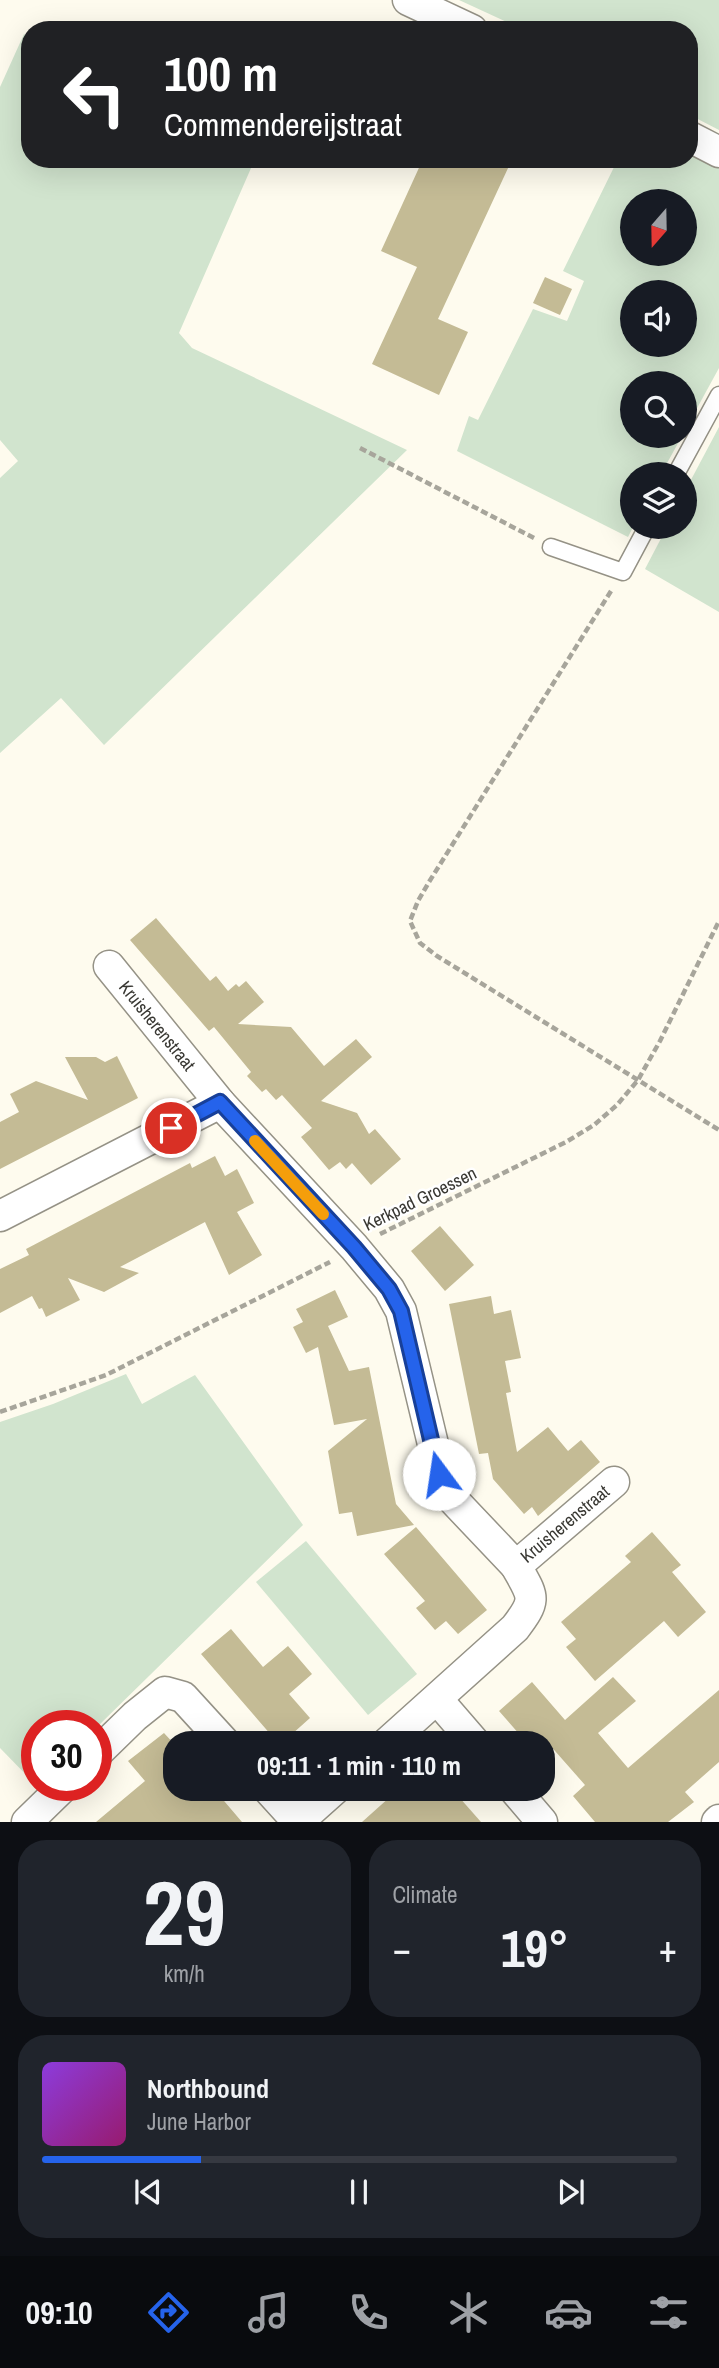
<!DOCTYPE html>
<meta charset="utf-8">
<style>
:root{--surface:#171b24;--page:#20242c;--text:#f1f3f6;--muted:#9ea1a6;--line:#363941;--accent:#2563eb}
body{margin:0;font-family:"Archivo Narrow",sans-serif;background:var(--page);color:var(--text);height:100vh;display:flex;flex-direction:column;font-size:26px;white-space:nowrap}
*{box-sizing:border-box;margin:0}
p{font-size:23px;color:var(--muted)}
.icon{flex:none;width:38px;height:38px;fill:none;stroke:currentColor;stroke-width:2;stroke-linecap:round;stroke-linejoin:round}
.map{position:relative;height:1822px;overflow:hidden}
.details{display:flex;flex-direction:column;gap:18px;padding:18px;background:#0d0f14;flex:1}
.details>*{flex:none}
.guide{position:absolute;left:21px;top:21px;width:677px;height:147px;border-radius:28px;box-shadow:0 7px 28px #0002;background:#202124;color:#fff;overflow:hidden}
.needle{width:46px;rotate:200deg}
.tools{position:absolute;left:620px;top:189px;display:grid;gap:14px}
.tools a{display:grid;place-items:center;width:77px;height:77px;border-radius:50%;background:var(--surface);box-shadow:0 7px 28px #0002;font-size:35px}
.speed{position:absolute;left:21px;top:1710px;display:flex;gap:14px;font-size:35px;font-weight:700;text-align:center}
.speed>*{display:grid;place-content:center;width:91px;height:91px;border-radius:50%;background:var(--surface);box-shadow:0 7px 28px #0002;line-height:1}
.speed .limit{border:10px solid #d22;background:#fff;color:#111}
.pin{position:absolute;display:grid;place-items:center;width:60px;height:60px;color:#fff;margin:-30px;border:4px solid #fff;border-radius:50%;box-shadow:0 2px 7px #0007}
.me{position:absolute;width:77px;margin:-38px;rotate:346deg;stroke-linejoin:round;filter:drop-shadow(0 0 5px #0008)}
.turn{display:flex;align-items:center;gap:24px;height:147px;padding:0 28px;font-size:32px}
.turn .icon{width:91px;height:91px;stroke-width:2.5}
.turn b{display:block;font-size:49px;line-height:60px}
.big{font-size:52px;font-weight:700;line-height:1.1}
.details .tile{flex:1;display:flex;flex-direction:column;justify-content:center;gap:10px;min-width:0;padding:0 24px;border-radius:28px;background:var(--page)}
.details .dial{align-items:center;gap:0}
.dial b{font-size:91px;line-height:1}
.song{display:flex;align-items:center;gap:21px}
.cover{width:84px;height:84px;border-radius:10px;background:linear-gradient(135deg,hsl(270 70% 55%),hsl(320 70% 35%))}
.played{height:7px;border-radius:4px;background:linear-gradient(90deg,var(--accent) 25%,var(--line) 25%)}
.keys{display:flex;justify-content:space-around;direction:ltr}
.heat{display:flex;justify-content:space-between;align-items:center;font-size:38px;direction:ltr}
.details .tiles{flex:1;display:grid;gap:18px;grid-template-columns:1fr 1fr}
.tile:last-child{grid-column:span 2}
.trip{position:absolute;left:163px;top:1731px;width:392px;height:70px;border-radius:28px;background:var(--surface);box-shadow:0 7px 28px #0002;font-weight:700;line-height:70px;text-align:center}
.tab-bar{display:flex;height:112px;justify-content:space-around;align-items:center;background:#090b0e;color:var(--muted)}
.tab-bar .icon{width:49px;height:49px}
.tab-bar .current{color:var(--accent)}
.tab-bar b{font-size:32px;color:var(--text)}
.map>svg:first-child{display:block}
.green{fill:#d1e4ce;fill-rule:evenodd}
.building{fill:#c4bb95}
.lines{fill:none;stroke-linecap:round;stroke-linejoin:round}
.service-casing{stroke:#959286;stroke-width:19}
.minor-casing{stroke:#959286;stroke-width:33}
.path{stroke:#a7a59b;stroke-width:4.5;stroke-dasharray:7 3.5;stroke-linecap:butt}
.service{stroke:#fff;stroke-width:16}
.minor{stroke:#fff;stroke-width:30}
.route-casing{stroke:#184099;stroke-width:18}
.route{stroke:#2563eb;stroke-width:12}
.slow{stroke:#f59e0b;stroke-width:12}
.labels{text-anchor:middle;stroke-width:5;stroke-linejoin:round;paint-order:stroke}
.street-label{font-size:18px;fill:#393833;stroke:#fff}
</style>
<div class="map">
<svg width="719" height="1822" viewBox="0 0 719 1822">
<rect width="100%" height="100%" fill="#fefbee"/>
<!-- green -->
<g class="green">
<polygon points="459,0 719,0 719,130 690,115 690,30 524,30"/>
<polygon points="24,34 30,37 30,159 255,159 179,333 192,348 407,450 104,745 61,698 0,753 0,478 18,461 0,440 0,87"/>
<path d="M 690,146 L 719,160 L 719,368 L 684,432 L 684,383 L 632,383 L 632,436 L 682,436 L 661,474 L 632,474 L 633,527 L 628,537 L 457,451 L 469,416 L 478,420 L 533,309 L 567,321 L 584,281 L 563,271 L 618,159 L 690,159 ZM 632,201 L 684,201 L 684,254 L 632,254 ZM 632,292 L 684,292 L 684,345 L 632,345 Z"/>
<polygon points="719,427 719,612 645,569 667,527 684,527 684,493"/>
<polygon points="126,1374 142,1404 195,1375 303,1525 96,1728 96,1726 37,1726 37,1786 0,1748 0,1422 53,1404"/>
<polygon points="306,1541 417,1674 368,1715 256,1582"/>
</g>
<!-- building -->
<g class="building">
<polygon points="423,159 494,159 509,166 438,319 468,332 439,395 372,364 417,267 381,251"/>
<polygon points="545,277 572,289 560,315 533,303"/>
<polygon points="156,918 210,981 216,976 228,991 236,984 239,987 246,981 264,1002 238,1024 291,1027 324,1066 356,1039 372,1057 321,1101 357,1113 369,1134 375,1129 401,1159 371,1185 352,1163 346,1169 340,1162 329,1170 301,1137 312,1128 282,1095 276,1100 266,1089 262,1092 247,1076 251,1072 214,1027 209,1031 130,940"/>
<polygon points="117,1056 138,1098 0,1169 0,1122 19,1112 10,1094 36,1081 88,1100 65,1057 96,1057 105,1062"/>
<polygon points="215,1156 225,1176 237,1169 254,1203 237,1212 262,1255 229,1275 205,1222 120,1267 139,1273 104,1292 68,1278 80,1300 46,1317 42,1308 39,1309 32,1296 0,1313 0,1269 29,1255 26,1249 190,1163 192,1168"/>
<polygon points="440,1226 474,1265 445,1291 411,1251"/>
<polygon points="335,1290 348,1317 328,1326 349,1371 369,1367 396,1504 414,1525 357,1536 352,1512 339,1514 328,1451 367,1419 334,1425 318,1347 306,1353 293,1327 303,1322 296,1309"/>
<polygon points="491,1296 494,1314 511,1310 521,1358 505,1361 511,1392 506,1393 517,1452 548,1427 568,1451 581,1440 600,1462 538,1516 532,1507 524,1514 493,1479 488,1453 479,1454 449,1304"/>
<polygon points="416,1527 487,1610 458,1634 446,1621 435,1630 416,1608 425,1601 384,1554"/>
<polygon points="652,1532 681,1565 672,1572 706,1612 678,1637 664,1621 595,1681 566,1647 576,1639 561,1622 631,1562 625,1556"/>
<polygon points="231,1629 263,1667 288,1646 312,1674 289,1694 310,1718 282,1743 278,1743 201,1654"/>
<polygon points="613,1677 636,1701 598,1733 628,1768 719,1690 719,1762 685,1792 694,1802 668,1822 595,1822 573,1796 585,1785 548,1743 527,1743 499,1711 532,1682 565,1720"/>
<polygon points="164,1733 175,1745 175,1788 213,1788 242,1822 96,1822 145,1781 128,1761"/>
<polygon points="400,1788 451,1788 481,1822 362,1822"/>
</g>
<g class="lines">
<defs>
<g id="service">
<polyline points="676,474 719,395"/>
<polyline points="551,547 623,572 647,527"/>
</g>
<g id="minor">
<polyline points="408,0 472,30"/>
<polyline points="690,137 719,152"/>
<polyline points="109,966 220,1103 354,1247 389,1289 401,1311 444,1490 516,1566"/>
<polyline points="0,1216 220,1103"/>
<polyline points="437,1699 475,1743"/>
<path d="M 387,1743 L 515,1628 C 538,1598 533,1597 516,1566 L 614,1482"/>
<polyline points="96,1754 135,1716 165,1692 183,1697 225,1743"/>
<polyline points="267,1788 298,1822 336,1788"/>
<polyline points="513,1788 542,1822"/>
<polyline points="27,1822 65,1785"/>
<polyline points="717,1822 719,1820"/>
</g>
</defs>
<!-- service casing -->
<use href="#service" class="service-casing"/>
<!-- minor casing -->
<use href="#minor" class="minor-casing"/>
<!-- path -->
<g class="path">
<polyline points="360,448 534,538"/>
<polyline points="611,591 429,882 418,901 410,921 420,943 437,956 719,1130"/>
<polyline points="380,1234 566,1142 594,1125 617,1105 638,1080 660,1041 719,921"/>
<polyline points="0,1412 106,1375 330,1262"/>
</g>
<!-- service -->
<use href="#service" class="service"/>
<!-- minor -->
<use href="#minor" class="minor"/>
</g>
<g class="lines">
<defs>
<polyline id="route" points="171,1128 220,1102 354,1247 389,1289 401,1311 439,1474"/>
</defs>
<!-- route casing -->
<use href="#route" class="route-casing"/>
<!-- route -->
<use href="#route" class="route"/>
<!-- slow -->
<polyline class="slow" points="255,1141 323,1214"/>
</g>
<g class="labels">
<!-- street labels -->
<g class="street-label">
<text transform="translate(157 1026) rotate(51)" y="6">Kruisherenstraat</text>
<text transform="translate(420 1199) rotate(-26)" y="6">Kerkpad Groessen</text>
<text transform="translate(565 1524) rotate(-40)" y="6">Kruisherenstraat</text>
</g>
</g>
</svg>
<div class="tools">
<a><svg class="needle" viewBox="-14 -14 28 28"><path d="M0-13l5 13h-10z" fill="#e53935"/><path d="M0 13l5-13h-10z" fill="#9ea1a6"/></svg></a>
<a><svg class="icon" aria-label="sound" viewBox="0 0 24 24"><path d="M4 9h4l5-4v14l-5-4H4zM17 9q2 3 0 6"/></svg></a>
<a><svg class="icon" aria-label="search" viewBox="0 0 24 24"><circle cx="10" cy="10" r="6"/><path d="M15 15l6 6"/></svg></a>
<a><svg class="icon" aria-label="layers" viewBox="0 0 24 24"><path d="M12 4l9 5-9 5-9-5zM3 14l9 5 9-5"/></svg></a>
</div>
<div class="speed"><div class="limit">30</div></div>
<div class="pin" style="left:171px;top:1128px;background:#d93025"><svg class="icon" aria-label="arrive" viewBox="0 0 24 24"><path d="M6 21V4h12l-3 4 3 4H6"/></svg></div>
<svg class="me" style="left:439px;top:1474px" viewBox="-20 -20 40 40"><circle r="19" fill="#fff"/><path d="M0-13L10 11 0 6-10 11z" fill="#2563eb"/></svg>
<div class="trip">09:11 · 1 min · 110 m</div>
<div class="guide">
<div class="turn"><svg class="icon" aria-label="left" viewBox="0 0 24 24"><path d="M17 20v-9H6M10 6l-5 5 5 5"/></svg><div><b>100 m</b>Commendereijstraat</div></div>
</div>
</div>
<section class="details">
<div class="tiles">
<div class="tile dial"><b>29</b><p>km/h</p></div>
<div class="tile"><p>Climate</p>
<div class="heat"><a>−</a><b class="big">19°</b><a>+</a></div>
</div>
<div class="tile">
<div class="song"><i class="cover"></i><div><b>Northbound</b><p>June Harbor</p></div></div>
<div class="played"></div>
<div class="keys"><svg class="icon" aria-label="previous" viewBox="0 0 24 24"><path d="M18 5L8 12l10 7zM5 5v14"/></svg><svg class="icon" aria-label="pause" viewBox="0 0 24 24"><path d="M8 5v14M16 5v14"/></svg><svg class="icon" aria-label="next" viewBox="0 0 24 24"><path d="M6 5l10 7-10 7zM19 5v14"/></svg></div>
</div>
</div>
</section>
<nav class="tab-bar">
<b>09:10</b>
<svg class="icon current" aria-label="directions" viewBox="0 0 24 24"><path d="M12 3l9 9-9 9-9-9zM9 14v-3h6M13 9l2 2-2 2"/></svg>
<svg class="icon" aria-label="music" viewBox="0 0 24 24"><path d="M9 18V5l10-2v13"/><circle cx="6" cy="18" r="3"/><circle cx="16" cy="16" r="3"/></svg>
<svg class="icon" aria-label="phone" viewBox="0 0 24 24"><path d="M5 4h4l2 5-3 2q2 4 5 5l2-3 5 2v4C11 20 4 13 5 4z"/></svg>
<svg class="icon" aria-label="climate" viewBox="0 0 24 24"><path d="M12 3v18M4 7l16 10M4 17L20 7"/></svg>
<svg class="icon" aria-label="car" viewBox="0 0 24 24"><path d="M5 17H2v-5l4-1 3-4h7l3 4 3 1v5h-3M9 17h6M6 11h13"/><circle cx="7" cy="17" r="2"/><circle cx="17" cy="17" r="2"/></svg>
<svg class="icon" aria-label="filters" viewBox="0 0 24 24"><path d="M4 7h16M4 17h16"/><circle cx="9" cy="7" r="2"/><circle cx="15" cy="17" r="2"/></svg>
</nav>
